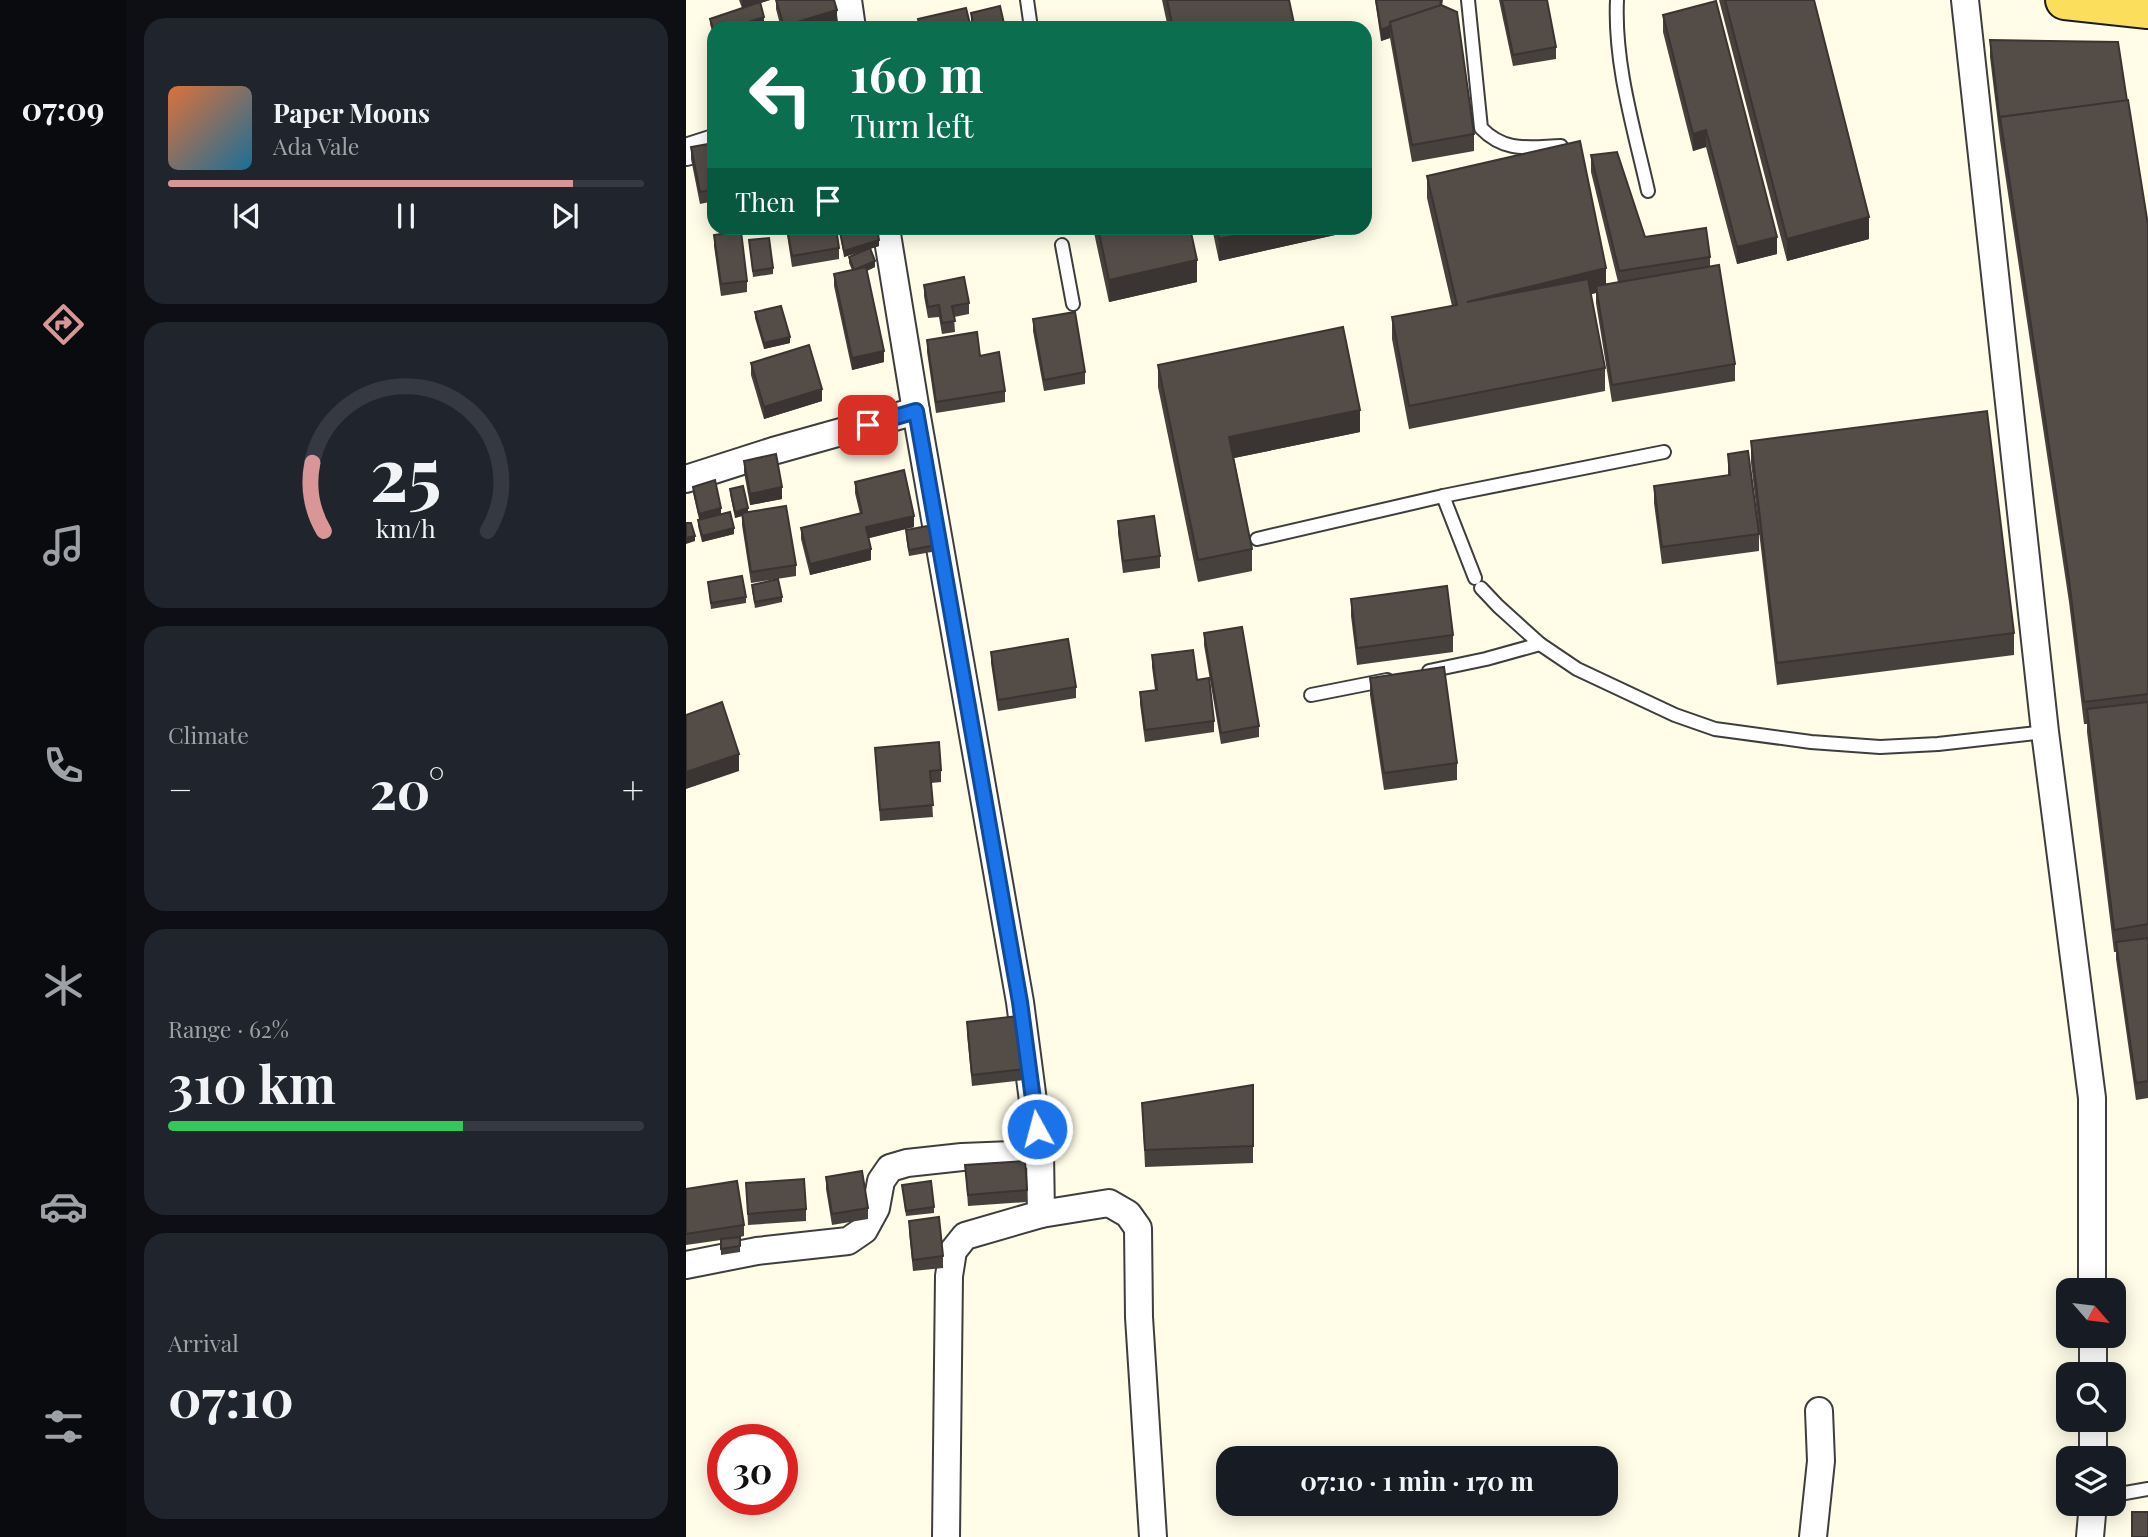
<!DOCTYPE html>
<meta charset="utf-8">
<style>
:root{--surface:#171b24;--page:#20242c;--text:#f1f3f6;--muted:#9ea1a6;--line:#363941;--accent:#d99697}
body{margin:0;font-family:"Playfair Display",serif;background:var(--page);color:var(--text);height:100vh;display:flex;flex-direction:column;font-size:26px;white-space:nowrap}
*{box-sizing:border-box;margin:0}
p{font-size:23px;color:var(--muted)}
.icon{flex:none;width:38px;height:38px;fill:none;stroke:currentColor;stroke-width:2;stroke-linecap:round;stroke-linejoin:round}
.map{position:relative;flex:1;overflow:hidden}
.side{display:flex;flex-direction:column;gap:18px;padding:18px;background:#0d0f14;width:560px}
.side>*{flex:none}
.hud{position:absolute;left:21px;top:21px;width:665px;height:214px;border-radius:21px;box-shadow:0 4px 18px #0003;background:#0b6e4f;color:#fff;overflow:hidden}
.needle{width:46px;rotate:118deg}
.buttons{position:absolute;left:1370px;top:1278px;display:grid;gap:14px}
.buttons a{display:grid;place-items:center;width:70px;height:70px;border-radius:14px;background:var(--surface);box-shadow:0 4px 18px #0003;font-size:35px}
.speed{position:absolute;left:21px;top:1424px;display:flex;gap:14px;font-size:35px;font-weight:700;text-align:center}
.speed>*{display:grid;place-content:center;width:91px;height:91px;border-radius:50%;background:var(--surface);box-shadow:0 4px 18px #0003;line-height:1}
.speed .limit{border:10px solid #d22;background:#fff;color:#111}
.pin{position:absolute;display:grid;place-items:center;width:60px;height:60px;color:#fff;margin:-30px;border-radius:14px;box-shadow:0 4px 10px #0006}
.me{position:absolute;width:77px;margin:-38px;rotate:353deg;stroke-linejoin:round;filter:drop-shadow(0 0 5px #0008)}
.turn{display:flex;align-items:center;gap:24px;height:147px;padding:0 28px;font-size:32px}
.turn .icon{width:91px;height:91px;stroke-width:2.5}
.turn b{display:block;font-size:49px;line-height:60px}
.then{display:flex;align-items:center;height:66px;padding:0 28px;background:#0003;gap:14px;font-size:26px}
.big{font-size:52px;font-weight:700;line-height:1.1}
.side .widget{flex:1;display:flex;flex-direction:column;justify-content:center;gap:10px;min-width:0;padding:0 24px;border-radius:21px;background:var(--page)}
.side .dial{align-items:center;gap:0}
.dial svg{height:182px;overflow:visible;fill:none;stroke:var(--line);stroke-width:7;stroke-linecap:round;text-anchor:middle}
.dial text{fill:var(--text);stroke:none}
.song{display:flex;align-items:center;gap:21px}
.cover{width:84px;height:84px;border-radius:10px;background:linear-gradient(135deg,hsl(20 70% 55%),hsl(200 70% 35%))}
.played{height:7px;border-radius:4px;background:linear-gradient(90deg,var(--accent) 85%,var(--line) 85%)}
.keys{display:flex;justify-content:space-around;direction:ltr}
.heat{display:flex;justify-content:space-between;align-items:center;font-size:38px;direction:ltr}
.charge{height:10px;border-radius:5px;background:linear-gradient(90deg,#34c759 62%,var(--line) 0)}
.trip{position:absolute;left:530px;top:1446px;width:402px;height:70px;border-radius:21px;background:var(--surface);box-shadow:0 4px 18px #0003;font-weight:700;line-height:70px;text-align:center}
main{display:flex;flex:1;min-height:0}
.tab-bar{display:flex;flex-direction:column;width:126px;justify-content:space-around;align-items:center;background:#090b0e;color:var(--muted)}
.tab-bar .icon{width:49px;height:49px}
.tab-bar .selected{color:var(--accent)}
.tab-bar b{font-size:32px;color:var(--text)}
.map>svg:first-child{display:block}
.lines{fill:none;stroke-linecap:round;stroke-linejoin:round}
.service-casing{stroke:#3e3e3e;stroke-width:16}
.minor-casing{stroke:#3e3e3e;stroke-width:30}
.primary-casing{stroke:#1c1c1c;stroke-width:42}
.service{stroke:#fff;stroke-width:12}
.minor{stroke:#fff;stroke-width:26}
.primary{stroke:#fbde5c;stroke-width:38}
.wall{fill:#47413d}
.shaded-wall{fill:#3a3532}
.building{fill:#534c47;stroke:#3a3532;stroke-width:2}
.route-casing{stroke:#114b97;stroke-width:18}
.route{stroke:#1a73e8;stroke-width:12}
</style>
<main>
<nav class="tab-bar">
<b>07:09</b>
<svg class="icon selected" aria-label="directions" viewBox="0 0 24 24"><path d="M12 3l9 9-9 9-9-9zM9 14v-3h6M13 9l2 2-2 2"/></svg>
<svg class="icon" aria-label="music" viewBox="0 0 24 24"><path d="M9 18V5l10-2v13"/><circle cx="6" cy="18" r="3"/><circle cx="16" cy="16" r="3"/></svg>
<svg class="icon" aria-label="phone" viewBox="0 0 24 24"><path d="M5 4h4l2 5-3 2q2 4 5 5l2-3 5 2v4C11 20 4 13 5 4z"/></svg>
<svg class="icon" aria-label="climate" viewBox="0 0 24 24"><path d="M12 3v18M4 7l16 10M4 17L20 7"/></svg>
<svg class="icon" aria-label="car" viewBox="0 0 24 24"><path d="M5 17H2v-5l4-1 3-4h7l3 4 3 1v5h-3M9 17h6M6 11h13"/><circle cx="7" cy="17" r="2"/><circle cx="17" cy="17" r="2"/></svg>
<svg class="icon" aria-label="filters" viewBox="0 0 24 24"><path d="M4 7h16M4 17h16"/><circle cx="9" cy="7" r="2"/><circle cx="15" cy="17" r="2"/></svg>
</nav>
<section class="side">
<div class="widget">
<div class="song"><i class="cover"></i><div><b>Paper Moons</b><p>Ada Vale</p></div></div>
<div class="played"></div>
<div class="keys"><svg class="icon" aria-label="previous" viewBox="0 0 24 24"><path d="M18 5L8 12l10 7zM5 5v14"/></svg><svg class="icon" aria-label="pause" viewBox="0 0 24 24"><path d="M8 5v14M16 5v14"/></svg><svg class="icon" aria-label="next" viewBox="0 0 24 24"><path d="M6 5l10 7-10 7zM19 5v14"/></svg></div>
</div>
<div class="widget dial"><svg viewBox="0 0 100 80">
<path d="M14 69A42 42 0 1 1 86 69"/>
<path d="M14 69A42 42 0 0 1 9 39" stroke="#d99697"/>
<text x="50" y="56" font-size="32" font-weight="700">25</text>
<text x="50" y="72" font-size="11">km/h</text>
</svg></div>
<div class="widget"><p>Climate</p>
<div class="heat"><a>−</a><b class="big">20°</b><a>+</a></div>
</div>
<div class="widget"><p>Range · 62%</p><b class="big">310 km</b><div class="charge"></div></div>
<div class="widget"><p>Arrival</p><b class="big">07:10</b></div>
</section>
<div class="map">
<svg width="1462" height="1537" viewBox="0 0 1462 1537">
<rect width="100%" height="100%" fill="#fffce8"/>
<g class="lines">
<defs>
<g id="service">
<polyline points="341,0 345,28"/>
<path d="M 782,0 L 795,128 C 819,153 843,147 875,146"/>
<path d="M 931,0 C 928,64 948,129 962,191"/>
<polyline points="376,245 387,304"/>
<polyline points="757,496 789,578"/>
<polyline points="571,539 757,496 978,452"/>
<polyline points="795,588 812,606 854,644 891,669 989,715 1029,729 1125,742 1194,747 1252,744 1359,732"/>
<polyline points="743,671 800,659 854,644"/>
<polyline points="625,695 701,680"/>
<polyline points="1428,1495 1462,1489"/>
</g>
<g id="minor">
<polyline points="162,0 166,28"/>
<polyline points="1279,0 1359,732 1406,1098 1406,1290"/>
<polyline points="0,152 28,143"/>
<polyline points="200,228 230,411 334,1002 354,1154 355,1214 279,1236 267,1251 263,1276 260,1537"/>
<polyline points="0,479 87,451 230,411"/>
<polyline points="355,1214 423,1203 442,1214 452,1228 453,1317 467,1537"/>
<polyline points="0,1265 71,1251 162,1241 178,1230 190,1208 195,1181 204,1168 221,1163 276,1157 354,1154"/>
<polyline points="1407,1335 1407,1374"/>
<polyline points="1407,1419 1407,1458"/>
<polyline points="1127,1537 1135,1461 1133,1411"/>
<polyline points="1404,1537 1407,1503"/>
</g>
<polyline id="primary" points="1379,0 1462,9"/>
</defs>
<!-- service casing -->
<use href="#service" class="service-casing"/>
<!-- minor casing -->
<use href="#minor" class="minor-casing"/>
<!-- primary casing -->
<use href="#primary" class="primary-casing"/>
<!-- service -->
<use href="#service" class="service"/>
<!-- minor -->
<use href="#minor" class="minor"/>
<!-- primary -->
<use href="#primary" class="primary"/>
</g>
<!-- wall -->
<g class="wall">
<polygon points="53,0 84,0 74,3 78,23 62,28 28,28 28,38 24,24 24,19 56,8"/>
<polygon points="90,0 148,0 151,22 130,28 95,28 90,9"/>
<polygon points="476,0 603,0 609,28 482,28"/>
<polygon points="689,0 757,0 756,6 788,134 788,151 726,162 704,38 695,41"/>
<polygon points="813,0 861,0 870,47 870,59 827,66"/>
<polygon points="1033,0 1128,0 1183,239 1101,261"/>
<polygon points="285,13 319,28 285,28"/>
<polygon points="977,15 1091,254 1051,264 1020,147 1007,151 977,32"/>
<polygon points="1304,40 1462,225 1462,1098 1450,1100 1430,959 1430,952 1428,952 1401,732 1401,724 1398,724 1383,602 1314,140 1304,57"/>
<polygon points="28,143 28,201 14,204 5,159 5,147"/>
<polygon points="905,155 959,237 1024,257 1024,267 1049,364 1049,381 926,402 910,303 910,293 905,294 919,368 919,391 723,429 706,339 706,317 766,306 741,198 741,176 920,284 932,282 905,172"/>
<polygon points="100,228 150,228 153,248 153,259 106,267"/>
<polygon points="153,228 191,228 193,246 184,249 189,267 181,271 198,362 166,370 148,286 148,274 166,270 163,263 163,257 176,251 158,257"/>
<polygon points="270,228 283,228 270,230"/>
<polygon points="407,228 504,228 511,282 423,302"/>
<polygon points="526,228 649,228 649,235 533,261"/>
<polygon points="28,235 61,281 61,292 35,296 28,246"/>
<polygon points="63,240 87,268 87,274 67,277"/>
<polygon points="238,285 283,303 283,314 268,317 269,332 256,334 253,317 242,318 238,296"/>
<polygon points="69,312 104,343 78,349 69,318"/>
<polygon points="347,319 399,372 399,384 358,391 347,331"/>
<polygon points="241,340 294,356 319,391 319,402 250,413 241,352"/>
<polygon points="65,363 136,401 78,419 65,375"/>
<polygon points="472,365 674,432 548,458 566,549 566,571 512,582 472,387"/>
<polygon points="1065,441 1328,633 1328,655 1091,685 1065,463"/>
<polygon points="1042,454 1073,534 1073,551 976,564 968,503 968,486 1042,476"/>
<polygon points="58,461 96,499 64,505 58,472"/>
<polygon points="169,482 228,527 182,538 185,560 124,575 115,539 115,528 174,514 169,493"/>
<polygon points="7,487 35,514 48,534 16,542 12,526 12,520 13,519 7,493"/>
<polygon points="44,489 62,512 110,565 110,576 65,583 56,525 56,516 49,518 44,494"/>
<polygon points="432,521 474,556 474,568 437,573 432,533"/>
<polygon points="220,530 251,545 251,551 223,556 220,536"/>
<polygon points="22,582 60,597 60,603 25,609"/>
<polygon points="66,585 96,597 96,602 69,608 66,590"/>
<polygon points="665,599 767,635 767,652 671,665 665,616"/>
<polygon points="518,633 573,726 573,737 535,744 518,645"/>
<polygon points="305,652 390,687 390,698 312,711 305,663"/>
<polygon points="466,655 511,680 528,721 528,732 459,742 454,704 454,692 469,690 466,667"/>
<polygon points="684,678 771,763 771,780 698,790 684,695"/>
<polygon points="189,748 255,770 255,782 245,783 247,817 194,821"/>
<polygon points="281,1022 338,1069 338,1080 286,1086 281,1034"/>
<polygon points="567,1085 567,1163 459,1167 456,1103"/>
<polygon points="279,1165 341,1190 341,1202 282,1206"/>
<polygon points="140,1177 182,1208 182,1219 146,1225 140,1189"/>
<polygon points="60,1183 120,1209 120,1221 62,1225"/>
<polygon points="216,1185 248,1207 248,1213 220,1216"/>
<polygon points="0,1189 58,1225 58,1236 54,1237 54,1252 35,1255 35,1240 0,1245"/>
<polygon points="223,1221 257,1256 257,1268 227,1271 223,1232"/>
</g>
<!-- shaded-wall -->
<g class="shaded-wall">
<polygon points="56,0 84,0 56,9"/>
<polygon points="151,10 151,22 130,28 98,28 98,26"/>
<polygon points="78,17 78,23 62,28 44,28"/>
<polygon points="704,26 704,38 695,41 695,30"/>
<polygon points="1020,130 1020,147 1007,151 1007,134"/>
<polygon points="1183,217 1183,239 1101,261 1101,239"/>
<polygon points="583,228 649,228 649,235 533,261 533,239"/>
<polygon points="1091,237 1091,254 1051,264 1051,247"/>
<polygon points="193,240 193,246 158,257 158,251"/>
<polygon points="511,260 511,282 423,302 423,280"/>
<polygon points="189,261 189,267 168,276 168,270"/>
<polygon points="920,268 920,290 910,286 910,293 781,324 781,302"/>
<polygon points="104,337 104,343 78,349 78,343"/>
<polygon points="198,351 198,362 166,370 166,358"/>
<polygon points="136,389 136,401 78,419 78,407"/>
<polygon points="674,410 674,432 543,459 543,437"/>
<polygon points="96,487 96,499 64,505 64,494"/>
<polygon points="35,508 35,514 13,520 13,514"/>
<polygon points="62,508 62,514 49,518 49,512"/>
<polygon points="228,516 228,527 180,539 180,527"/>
<polygon points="48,528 48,534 16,542 16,536"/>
<polygon points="9,536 9,541 0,544 0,538"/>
<polygon points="185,549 185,560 124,575 124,564"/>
<polygon points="53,754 53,771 0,789 0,772"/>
</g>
<!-- building -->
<g class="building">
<polygon points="90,0 148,0 151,10 98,26"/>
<polygon points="481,0 603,0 609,28 487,28"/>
<polygon points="690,0 755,0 754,6 704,22 704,26 695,30"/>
<polygon points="816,0 861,0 870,47 827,55"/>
<polygon points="1039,0 1128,0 1183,217 1101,239"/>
<polygon points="1030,1 1091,237 1051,247 1020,130 1007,134 977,15"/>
<polygon points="74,2 78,17 44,28 28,28 28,32 24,19"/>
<polygon points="755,5 771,12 788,134 726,145 704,22"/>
<polygon points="314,6 319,28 288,28 285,13"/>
<polygon points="280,8 285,28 234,28 232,19"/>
<polygon points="1304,40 1432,42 1441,101 1314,117 1314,122"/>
<polygon points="1442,100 1462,225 1462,694 1398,702 1383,580 1314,117"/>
<polygon points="28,102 28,122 27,122 23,103"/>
<polygon points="894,141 920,268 781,302 902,279 919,368 723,406 706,317 771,305 741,176"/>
<polygon points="28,143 28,190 14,192 5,147"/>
<polygon points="931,152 959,237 1020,228 1024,257 933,271 905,155"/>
<polygon points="101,228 150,228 153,248 106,256"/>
<polygon points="153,228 191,228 193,240 158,251"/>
<polygon points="412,228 504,228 511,260 423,280"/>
<polygon points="531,228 583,228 533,239"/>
<polygon points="55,231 61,281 35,284 28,235"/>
<polygon points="83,238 87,268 67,271 63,240"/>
<polygon points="184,248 189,261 168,270 163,257"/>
<polygon points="1033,265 1049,364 926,385 910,286"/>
<polygon points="180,267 198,351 166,358 148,274"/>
<polygon points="278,277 283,303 266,306 269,321 256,323 253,305 242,307 238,285"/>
<polygon points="95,306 104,337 78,343 69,312"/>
<polygon points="389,312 399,372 358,380 347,319"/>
<polygon points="657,327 674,410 543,437 566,549 512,560 472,365"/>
<polygon points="291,332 294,356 313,352 319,391 250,402 241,340"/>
<polygon points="123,345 136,389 78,407 65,363"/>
<polygon points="1301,411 1328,633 1091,663 1065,441"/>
<polygon points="1062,451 1073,534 976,547 968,486 1044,475 1042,454"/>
<polygon points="90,454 96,487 64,494 58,461"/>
<polygon points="218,470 228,516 180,527 185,549 124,564 115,528 176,513 169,482"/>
<polygon points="29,480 35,508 13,514 7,487"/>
<polygon points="57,486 62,508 49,512 44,489"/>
<polygon points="100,506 110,565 65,572 56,513"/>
<polygon points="44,512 48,528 16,536 12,520"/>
<polygon points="468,516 474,556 437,561 432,521"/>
<polygon points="0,523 5,523 9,536 0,538"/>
<polygon points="247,525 251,545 223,550 220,530"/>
<polygon points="56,576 60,597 25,603 22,582"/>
<polygon points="92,579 96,597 69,602 66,585"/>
<polygon points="761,586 767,635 671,648 665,599"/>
<polygon points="556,627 573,726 535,733 518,633"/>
<polygon points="382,639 390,687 312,700 305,652"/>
<polygon points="507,650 511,680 523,678 528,721 459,730 454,692 471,690 466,655"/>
<polygon points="758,667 771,763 698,773 684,678"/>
<polygon points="36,702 53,754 0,772 0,715"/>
<polygon points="1462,702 1462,924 1428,930 1401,709"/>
<polygon points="253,742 255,770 244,771 247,805 194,810 189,748"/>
<polygon points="1462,938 1462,1081 1450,1083 1430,942"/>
<polygon points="332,1016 338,1069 286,1075 281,1022"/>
<polygon points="567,1085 567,1146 459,1150 456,1103"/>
<polygon points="339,1161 341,1190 282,1195 279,1165"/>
<polygon points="176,1171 182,1208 146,1214 140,1177"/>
<polygon points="118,1179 120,1209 62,1214 60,1183"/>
<polygon points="51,1181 58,1225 0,1234 0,1189"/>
<polygon points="245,1181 248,1207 220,1211 216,1185"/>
<polygon points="253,1217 257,1256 227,1260 223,1221"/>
<polygon points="54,1237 54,1246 35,1249 35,1239"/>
<rect x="1446" y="1512" width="16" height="25"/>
</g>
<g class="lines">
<defs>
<polyline id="route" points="182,425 230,411 334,1002 351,1129"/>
</defs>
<!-- route casing -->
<use href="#route" class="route-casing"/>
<!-- route -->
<use href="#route" class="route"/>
</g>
</svg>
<div class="buttons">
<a><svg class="needle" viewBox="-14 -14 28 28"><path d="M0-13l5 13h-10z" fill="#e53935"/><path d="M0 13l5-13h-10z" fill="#9ea1a6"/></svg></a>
<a><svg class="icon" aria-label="search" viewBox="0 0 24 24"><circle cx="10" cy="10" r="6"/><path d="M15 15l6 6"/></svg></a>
<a><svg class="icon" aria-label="layers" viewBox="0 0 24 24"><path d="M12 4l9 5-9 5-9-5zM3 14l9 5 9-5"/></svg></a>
</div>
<div class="speed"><div class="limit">30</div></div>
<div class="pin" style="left:182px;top:425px;background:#d93025"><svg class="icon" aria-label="arrive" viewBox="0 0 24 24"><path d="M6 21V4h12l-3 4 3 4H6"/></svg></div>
<svg class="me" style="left:351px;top:1129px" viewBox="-20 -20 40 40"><circle r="17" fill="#1a73e8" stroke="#fff" stroke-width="3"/><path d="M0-11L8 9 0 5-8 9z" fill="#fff"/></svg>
<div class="trip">07:10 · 1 min · 170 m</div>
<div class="hud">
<div class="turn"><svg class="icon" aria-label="left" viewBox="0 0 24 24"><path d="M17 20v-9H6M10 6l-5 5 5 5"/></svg><div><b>160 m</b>Turn left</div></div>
<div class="then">Then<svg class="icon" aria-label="arrive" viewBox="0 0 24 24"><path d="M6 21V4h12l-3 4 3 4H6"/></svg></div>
</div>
</div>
</main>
